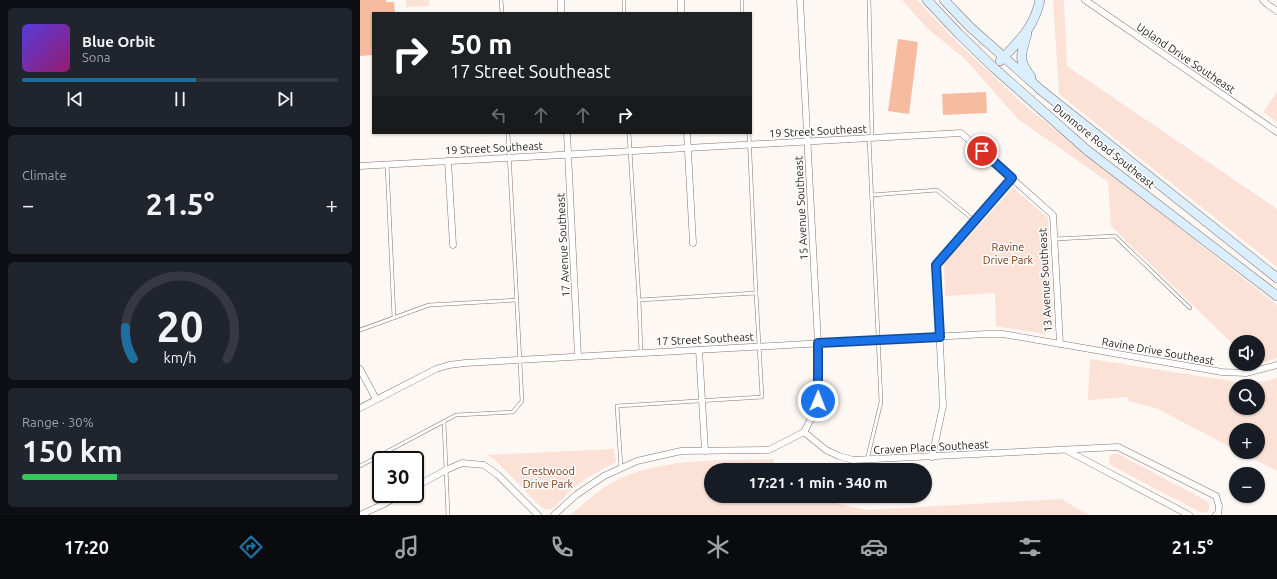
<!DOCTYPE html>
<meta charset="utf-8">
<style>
:root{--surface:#171b24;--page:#20242c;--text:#f1f3f6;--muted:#9ea1a6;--line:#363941;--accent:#1e6fa0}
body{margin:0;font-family:Ubuntu,sans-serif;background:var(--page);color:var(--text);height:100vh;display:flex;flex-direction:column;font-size:15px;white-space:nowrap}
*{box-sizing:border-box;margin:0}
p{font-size:13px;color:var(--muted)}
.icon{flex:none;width:22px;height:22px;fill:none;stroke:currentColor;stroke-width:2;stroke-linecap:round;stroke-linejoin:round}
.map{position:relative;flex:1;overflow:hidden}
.side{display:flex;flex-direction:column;gap:8px;padding:8px;background:#0d0f14;width:360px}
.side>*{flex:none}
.hud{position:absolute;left:12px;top:12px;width:380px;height:122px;border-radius:0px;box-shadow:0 1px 3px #0004;background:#202124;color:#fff;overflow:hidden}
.tools{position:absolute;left:869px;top:335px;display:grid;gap:8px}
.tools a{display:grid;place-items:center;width:36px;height:36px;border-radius:50%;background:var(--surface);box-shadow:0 1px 3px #0004;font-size:20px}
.speed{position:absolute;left:12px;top:451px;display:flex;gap:8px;font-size:20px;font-weight:700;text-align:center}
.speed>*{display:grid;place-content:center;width:52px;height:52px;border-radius:50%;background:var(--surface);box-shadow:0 1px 3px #0004;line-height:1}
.speed .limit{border:2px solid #111;border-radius:6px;background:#fff;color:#111}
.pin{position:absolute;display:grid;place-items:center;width:34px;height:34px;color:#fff;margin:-17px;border:2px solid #fff;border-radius:50%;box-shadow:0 1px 4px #0007}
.me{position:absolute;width:44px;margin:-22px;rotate:1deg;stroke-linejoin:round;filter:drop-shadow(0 0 3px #0008)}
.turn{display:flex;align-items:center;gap:14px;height:84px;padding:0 12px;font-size:18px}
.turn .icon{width:52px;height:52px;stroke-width:2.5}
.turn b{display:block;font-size:28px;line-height:34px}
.lanes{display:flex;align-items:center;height:38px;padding:0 12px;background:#0003;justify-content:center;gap:20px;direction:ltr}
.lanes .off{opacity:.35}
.big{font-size:30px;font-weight:700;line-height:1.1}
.side .card{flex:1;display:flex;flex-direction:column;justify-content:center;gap:6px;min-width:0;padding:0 14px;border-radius:6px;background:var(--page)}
.side .dial{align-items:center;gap:0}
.dial svg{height:104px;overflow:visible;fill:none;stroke:var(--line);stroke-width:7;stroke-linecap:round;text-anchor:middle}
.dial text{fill:var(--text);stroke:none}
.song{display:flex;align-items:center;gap:12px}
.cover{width:48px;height:48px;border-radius:6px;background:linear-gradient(135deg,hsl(250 70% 55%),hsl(320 70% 35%))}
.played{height:4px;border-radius:2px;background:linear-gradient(90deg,var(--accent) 55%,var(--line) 55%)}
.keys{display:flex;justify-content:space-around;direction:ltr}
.heat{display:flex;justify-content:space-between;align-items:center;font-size:22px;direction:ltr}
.charge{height:6px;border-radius:3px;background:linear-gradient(90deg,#34c759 30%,var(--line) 0)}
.trip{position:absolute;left:344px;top:463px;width:228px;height:40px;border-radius:20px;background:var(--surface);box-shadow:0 1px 3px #0004;font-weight:700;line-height:40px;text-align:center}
.tab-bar{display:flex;height:64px;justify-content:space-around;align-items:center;background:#090b0e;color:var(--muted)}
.tab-bar .icon{width:28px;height:28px}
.tab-bar .on{color:var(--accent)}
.tab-bar b{font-size:18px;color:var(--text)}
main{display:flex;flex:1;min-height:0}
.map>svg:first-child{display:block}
.green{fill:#fbe1d6;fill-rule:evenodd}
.building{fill:#f7bb9f}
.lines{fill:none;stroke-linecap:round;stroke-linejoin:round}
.service-casing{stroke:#83756f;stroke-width:4}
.minor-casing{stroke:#83756f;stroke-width:7}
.secondary-casing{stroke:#83756f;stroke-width:10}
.service{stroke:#fff;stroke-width:3}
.minor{stroke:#fff;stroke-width:6}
.secondary{stroke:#daeefd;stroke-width:9}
.route-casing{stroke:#114b97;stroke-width:10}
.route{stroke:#1a73e8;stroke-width:7}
.labels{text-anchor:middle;stroke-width:3;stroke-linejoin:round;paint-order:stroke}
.street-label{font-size:11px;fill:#27221f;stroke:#fff}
.park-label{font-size:11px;fill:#76340f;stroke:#fff}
</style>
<main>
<section class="side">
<div class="card">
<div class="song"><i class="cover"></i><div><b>Blue Orbit</b><p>Sona</p></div></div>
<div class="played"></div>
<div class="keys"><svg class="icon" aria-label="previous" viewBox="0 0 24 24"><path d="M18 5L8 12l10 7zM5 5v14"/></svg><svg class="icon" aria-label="pause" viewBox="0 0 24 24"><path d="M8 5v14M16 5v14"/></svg><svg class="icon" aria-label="next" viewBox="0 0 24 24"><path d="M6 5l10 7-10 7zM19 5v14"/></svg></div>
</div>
<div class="card"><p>Climate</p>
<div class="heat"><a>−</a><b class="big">21.5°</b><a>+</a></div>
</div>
<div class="card dial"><svg viewBox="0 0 100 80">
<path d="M14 69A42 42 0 1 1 86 69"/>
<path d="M14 69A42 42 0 0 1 8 45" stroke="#1e6fa0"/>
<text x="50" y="56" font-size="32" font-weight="700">20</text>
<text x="50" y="72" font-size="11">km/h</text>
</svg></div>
<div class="card"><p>Range · 30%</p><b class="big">150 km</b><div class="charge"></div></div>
</section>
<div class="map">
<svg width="917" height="515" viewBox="0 0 917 515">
<rect width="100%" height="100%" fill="#fef8f5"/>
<!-- green -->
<g class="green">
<polygon points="46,0 69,0 69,6 46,7"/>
<polygon points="542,0 557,0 599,44 664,105 917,305 917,358 906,362 898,360 898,342 876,342 876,347 751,226 748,182 658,119 605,59 567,28"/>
<polygon points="693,0 704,0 707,66 917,209 917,267 699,94"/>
<polygon points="917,92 917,122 903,112"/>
<polygon points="653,188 688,218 693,329 689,332 684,334 636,326 635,293 585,296 584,263"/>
<path d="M 730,359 L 884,383 L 909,381 L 917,377 L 917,471 L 880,452 L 898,452 L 898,430 L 876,430 L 876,450 L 796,408 L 768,401 L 769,397 L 728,400 ZM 876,386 L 898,386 L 898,408 L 876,408 Z"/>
<path d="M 254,449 L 256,462 C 241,470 227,477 213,488 C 206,494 199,505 190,509 C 187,510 185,509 182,508 L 134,459 L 126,455 Z"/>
<polygon points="753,454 758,454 847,501 849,505 849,510 845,513 840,512 752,466 749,462 749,457"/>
<path d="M 414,459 L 414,467 L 417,470 L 351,470 L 351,496 L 441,496 L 507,510 L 701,499 L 729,515 L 211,515 C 227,500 245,484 266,476 C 311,458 365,461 414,459 Z"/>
</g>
<!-- building -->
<g class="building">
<polygon points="0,0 26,0 26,2 34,2 35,13 13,13 13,55 0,56"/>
<polygon points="538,39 558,42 549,114 528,111"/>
<polygon points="626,92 627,113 583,115 582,94"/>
</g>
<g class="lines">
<defs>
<g id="service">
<polyline points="141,0 142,13"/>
<polyline points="264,0 264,13"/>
<polyline points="382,0 382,13"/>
<polyline points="509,0 512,138"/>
<polyline points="269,133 279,300 281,353"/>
<polyline points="27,164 34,318"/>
<polyline points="512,195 577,190 615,221"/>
<polyline points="695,239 755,236 830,308"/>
<polyline points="279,300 396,293"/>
<polyline points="0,330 69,305 157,300"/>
<polyline points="84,422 88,515"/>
<polyline points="507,460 521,402 509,138"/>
<polyline points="0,466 96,415 153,412 162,401 148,133"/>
<polyline points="261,468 257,406 402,397 396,293 389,133"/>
</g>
<g id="minor">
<polyline points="201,0 201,13"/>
<polyline points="321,0 321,13"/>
<polyline points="725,0 917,132"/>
<polyline points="903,0 907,4 917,11"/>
<polyline points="207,133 218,356"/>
<polyline points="327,133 333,243"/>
<polyline points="88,161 93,245"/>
<polyline points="0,166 601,133 693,215 700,344"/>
<polyline points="339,350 345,451"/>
<polyline points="0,369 16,399"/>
<polyline points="0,408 76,369 89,365 105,363 626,334 643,334 862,372 886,373 917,365"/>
<polyline points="444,432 466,450 479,456 493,460 758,447 856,496 859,506 858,514 856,515"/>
<polyline points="708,451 829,515"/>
<polyline points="572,457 583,406 576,265 652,179"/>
<polyline points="55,487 86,470 102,463 124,465 138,475 178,515"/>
<polyline points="0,515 24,504 42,494"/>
<polyline points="194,515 216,495 244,476 277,461 321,451 409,450 444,432 452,417 458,401 458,343 440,0"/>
</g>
<g id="secondary">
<polyline points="567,0 598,33 633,67 728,151 917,296"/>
<polyline points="584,0 610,27 682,91 917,278"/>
<path d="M 667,34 C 661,55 657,58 671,77"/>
<path d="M 640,61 C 659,41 674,28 680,0"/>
</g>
</defs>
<!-- service casing -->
<use href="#service" class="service-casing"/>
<!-- minor casing -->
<use href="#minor" class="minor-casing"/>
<!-- secondary casing -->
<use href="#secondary" class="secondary-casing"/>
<!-- service -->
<use href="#service" class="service"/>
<!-- minor -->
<use href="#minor" class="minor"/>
<!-- secondary -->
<use href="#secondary" class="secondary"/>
</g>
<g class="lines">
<defs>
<polyline id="route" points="458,401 458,343 580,337 576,265 652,178 622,151"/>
</defs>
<!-- route casing -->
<use href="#route" class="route-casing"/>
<!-- route -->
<use href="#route" class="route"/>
</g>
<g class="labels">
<!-- street labels -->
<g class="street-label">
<text transform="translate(826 58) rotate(34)" y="4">Upland Drive Southeast</text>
<text transform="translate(458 131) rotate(-3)" y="4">19 Street Southeast</text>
<text transform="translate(744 146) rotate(39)" y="4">Dunmore Road Southeast</text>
<text transform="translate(134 148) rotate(-3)" y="4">19 Street Southeast</text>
<text transform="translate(441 208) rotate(-93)" y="4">15 Avenue Southeast</text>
<text transform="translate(203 245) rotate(-93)" y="4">17 Avenue Southeast</text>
<text transform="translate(685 280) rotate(-93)" y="4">13 Avenue Southeast</text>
<text transform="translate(345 339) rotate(-3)" y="4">17 Street Southeast</text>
<text transform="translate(798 351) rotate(10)" y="4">Ravine Drive Southeast</text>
<text transform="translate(571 447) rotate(-3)" y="4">Craven Place Southeast</text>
</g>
<!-- park labels -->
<g class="park-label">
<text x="648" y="251">Ravine<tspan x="648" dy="13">Drive Park</tspan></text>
<text x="188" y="475">Crestwood<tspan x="188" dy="13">Drive Park</tspan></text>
</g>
</g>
</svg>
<div class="tools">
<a><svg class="icon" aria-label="sound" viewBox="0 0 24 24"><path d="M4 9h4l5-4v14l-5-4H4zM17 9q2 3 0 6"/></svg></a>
<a><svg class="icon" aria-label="search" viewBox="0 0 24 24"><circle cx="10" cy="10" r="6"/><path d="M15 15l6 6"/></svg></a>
<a>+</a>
<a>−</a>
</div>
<div class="speed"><div class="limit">30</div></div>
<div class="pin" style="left:622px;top:151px;background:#d93025"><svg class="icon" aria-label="arrive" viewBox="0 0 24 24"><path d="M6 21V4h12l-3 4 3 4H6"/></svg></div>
<svg class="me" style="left:458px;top:401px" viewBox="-20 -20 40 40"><circle r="17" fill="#1a73e8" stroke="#fff" stroke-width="3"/><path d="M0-11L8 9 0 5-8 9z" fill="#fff"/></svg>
<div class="trip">17:21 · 1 min · 340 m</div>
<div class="hud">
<div class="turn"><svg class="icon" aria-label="right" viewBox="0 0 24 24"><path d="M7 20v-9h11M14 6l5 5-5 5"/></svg><div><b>50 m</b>17 Street Southeast</div></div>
<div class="lanes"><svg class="icon off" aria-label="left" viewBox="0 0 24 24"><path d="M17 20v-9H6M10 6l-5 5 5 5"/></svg><svg class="icon off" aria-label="ahead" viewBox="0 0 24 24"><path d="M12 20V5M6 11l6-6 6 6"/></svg><svg class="icon off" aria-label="ahead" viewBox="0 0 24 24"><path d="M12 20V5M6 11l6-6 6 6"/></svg><svg class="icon" aria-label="right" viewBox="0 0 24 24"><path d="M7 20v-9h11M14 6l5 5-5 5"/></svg></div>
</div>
</div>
</main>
<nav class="tab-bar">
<b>17:20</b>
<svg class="icon on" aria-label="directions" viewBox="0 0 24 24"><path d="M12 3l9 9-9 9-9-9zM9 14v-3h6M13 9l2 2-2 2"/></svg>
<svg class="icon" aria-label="music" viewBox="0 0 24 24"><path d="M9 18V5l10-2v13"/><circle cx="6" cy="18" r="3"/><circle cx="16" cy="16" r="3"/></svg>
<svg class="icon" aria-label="phone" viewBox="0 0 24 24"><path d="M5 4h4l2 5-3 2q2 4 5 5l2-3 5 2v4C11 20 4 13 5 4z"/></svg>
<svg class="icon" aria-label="climate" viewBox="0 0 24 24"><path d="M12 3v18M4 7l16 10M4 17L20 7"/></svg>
<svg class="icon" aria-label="car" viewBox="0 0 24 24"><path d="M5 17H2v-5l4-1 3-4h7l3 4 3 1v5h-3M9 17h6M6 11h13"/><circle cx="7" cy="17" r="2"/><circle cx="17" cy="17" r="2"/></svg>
<svg class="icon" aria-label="filters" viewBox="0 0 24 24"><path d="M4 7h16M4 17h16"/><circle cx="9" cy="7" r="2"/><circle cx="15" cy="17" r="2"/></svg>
<b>21.5°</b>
</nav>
